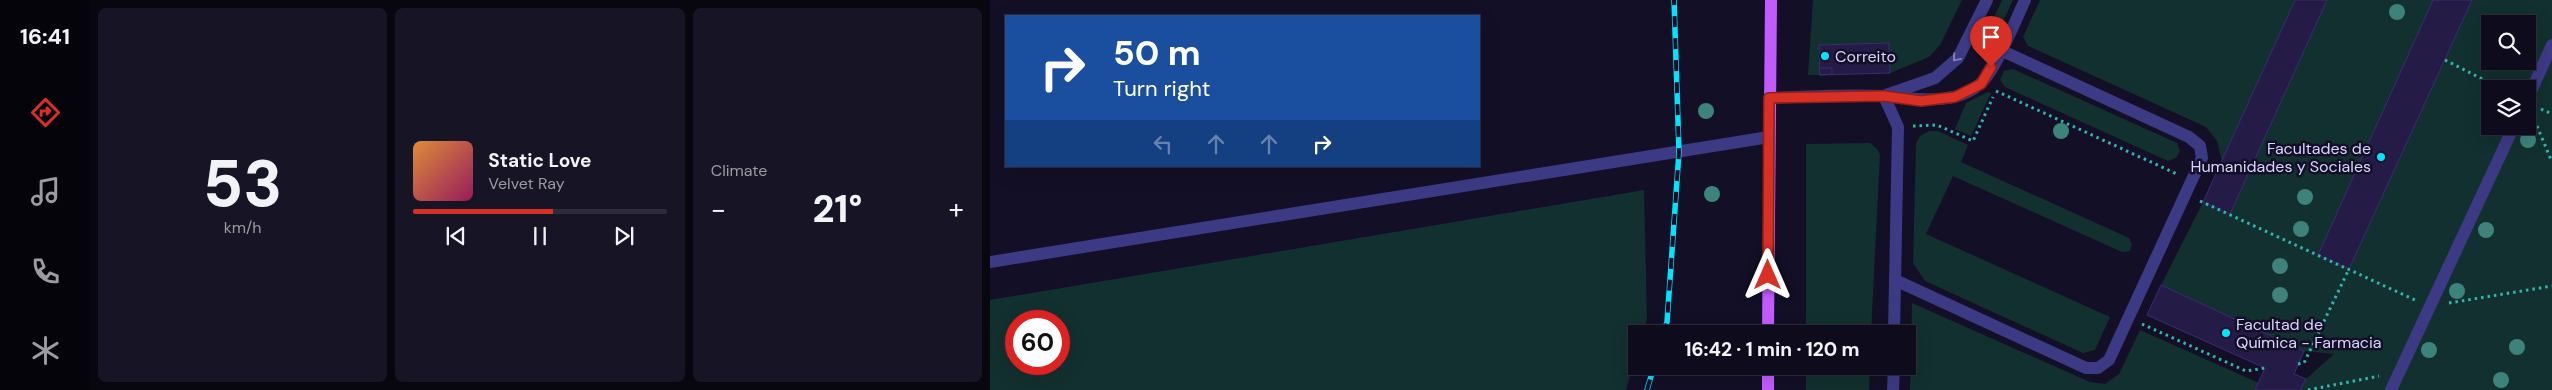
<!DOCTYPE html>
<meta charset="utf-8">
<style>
:root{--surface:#0e0b1c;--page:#171425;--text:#f1f3f6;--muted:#9b9ba3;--line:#2e2b3b;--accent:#d93025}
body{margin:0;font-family:"DM Sans",sans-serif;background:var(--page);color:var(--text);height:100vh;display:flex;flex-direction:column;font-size:19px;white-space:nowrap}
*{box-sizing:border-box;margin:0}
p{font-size:16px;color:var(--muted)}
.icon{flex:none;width:28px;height:28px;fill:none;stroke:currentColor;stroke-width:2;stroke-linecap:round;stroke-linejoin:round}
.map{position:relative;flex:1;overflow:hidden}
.side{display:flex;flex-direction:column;gap:8px;padding:8px;background:#08060f;width:900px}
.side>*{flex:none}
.hud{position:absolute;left:15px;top:15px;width:475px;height:152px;border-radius:0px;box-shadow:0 5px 20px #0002,0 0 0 1px var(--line);background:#1a4fa0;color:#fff;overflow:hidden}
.fabs{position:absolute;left:1491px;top:15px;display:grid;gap:10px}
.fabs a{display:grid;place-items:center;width:55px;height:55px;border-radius:0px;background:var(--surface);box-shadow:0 5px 20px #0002,0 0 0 1px var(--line);font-size:25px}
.speed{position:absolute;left:15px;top:310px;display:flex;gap:10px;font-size:25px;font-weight:700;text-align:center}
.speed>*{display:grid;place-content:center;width:65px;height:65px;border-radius:50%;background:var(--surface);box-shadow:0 5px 20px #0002,0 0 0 1px var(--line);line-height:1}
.speed .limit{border:8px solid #d22;background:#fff;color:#111}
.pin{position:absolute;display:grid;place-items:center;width:42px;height:42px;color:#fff;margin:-51px -21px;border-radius:50% 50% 50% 0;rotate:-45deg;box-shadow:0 0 5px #0007}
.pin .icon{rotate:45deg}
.me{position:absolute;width:55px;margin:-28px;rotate:0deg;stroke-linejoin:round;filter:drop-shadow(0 0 4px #0008)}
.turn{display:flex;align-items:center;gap:18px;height:105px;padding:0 25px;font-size:22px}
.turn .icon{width:65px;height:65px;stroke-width:2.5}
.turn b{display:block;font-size:35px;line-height:42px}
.lanes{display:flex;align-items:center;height:48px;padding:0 25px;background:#0003;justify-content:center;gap:25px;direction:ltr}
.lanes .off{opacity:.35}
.big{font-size:38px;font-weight:800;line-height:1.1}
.side .card{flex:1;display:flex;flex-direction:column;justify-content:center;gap:8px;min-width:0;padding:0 18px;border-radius:8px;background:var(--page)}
.side .dial{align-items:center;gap:0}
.dial b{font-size:65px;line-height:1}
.song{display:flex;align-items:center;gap:15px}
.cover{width:60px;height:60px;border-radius:8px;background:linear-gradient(135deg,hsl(30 70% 55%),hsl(330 70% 35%))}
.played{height:5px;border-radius:2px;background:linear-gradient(90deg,var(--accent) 55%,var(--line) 55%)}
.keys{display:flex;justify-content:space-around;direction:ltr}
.heat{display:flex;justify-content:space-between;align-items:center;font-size:28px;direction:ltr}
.side .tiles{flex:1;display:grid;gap:8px;grid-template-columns:repeat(3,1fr)}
.trip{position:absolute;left:638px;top:325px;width:288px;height:50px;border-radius:0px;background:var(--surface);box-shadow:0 5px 20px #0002,0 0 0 1px var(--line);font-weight:800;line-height:50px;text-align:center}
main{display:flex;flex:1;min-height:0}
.tabs{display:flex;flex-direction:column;width:90px;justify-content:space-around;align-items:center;background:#06040b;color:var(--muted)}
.tabs .icon{width:35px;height:35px}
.tabs .selected{color:var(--accent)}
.tabs b{font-size:22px;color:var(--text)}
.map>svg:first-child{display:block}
.green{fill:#12302f;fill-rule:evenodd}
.building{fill:#241b47;stroke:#3b2d73}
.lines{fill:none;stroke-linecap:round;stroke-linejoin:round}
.path{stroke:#2fb8b0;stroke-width:3;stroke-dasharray:2.5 4;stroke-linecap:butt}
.minor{stroke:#3d3a85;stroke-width:12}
.major{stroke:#c25bff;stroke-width:12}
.rail-casing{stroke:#00e5ff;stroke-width:5.5}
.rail{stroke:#130f26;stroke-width:4;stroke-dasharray:11;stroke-linecap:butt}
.tree{fill:#3d827b}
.oneway{stroke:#837fbc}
.route-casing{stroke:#8d1f18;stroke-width:12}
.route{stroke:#d93025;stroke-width:9}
.poi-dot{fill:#00e5ff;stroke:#130f26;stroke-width:2}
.labels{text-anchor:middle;stroke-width:5;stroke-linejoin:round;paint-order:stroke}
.poi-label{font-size:16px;fill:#d9d4ff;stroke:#130f26;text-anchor:start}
</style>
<main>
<nav class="tabs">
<b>16:41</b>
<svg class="icon selected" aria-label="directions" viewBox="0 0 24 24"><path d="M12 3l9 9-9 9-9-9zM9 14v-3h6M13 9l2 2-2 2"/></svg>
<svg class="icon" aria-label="music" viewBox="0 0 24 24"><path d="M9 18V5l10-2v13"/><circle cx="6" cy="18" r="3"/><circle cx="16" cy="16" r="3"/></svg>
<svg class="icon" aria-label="phone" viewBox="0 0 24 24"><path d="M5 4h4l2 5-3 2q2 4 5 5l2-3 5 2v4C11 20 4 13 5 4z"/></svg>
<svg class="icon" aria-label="climate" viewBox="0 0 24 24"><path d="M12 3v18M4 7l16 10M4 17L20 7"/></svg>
</nav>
<section class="side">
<div class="tiles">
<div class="card dial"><b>53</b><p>km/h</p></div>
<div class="card">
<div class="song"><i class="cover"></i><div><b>Static Love</b><p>Velvet Ray</p></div></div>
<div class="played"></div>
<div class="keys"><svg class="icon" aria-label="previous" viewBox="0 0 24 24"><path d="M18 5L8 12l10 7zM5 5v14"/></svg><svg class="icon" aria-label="pause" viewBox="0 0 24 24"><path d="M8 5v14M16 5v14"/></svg><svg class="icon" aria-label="next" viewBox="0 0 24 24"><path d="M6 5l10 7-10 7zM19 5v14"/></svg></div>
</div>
<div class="card"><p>Climate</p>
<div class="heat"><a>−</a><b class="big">21°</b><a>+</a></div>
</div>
</div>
</section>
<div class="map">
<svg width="1562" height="390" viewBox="0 0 1562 390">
<rect width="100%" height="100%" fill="#130f26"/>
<!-- green -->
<g class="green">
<polygon points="823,0 972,0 950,45 939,57 900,73 899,43 829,45 830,75 818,75"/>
<polygon points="1012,0 1023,0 1010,28 1006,31 1002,29 1001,24"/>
<polygon points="1050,0 1305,0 1232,161 1227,141 1216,127 1038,46 1033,37"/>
<path d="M 1337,0 L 1444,0 L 1328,255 L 1359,269 L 1482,0 L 1562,0 L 1562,390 L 1310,390 L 1316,379 L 1344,354 L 1314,351 L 1171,285 L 1213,202 L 1240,214 ZM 1500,24 L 1538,24 L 1538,61 L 1500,61 ZM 1500,89 L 1538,89 L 1538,126 L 1500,126 Z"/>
<polygon points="1023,69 1187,143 1190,151 1186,158 1178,161 1015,87 1010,80 1014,71"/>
<polygon points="998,92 1001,93 981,136 965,129 976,103"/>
<polygon points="939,131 948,131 978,145 971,162 1139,238 1142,244 1140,251 1132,252 963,176 936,234 1120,317 1105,350 1093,353 935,281 923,263 926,143 930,136"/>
<polygon points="880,143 887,149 890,154 881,334 816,334 816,144"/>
<path d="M 654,190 L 657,319 L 653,334 L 646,334 L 646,355 L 636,390 L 0,390 L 0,300 ZM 26,321 L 69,321 L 69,364 L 26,364 Z"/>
<polygon points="922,303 1100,382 1115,384 1129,374 1150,330 1269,383 1265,390 920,390"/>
<polygon points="816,366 880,366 879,390 816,390"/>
</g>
<!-- building -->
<g class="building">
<polygon points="1305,0 1337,0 1240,214 1213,202"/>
<polygon points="1443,0 1482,0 1359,269 1328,255"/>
<polygon points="899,43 900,73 830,75 829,45"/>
<polygon points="829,68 842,68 842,74 830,75"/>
<polygon points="1171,285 1314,351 1304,374 1316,379 1310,390 1265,390 1275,368 1157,315"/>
</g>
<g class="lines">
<!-- path -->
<g class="path">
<polyline points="1455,60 1512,89"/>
<polyline points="1006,91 1187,174"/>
<polyline points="1551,109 1562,114"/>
<polyline points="1542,114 1562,162"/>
<polyline points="923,126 947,125 983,141 1003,97"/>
<polyline points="1210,201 1425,300"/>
<polyline points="1459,303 1562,286"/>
<polyline points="1152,324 1256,371 1275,368"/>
<polyline points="1308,364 1314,363 1359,269"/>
<polyline points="1318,390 1389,376"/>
</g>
<!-- minor -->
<g class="minor">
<polyline points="896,95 945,78 968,58 997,0"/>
<polyline points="894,96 908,127 904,334"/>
<path d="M 779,98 C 817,97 856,94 894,96 C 925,98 963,107 990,84 C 1005,72 1026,19 1035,0"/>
<polyline points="1538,98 1562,45"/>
<polyline points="0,262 779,137"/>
<polyline points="905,280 1096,368 1108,368 1119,360 1212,158 1210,146 1199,137 980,36"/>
<polyline points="903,390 904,366"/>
<polyline points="1401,390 1524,126"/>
</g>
<!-- major -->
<g class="major">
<polyline points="778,334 781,0"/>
<polyline points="778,390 778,366"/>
</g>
<defs>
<g id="rail">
<polyline points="673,334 677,322 689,152 684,0"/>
<polyline points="657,390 664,366"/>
</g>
</defs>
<!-- rail casing -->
<use href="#rail" class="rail-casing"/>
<!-- rail -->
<use href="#rail" class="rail"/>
</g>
<!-- trees -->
<g class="tree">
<circle cx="1407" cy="12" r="8"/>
<circle cx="716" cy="111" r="8"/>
<circle cx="1071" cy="131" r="8"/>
<circle cx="1538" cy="140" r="8"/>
<circle cx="722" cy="194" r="8"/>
<circle cx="1315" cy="197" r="8"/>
<circle cx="1311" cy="229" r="8"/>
<circle cx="1496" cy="230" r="8"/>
<circle cx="1290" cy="266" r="8"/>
<circle cx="1467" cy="291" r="8"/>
<circle cx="1290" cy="295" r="8"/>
<circle cx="1527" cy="347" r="8"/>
<circle cx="1439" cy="350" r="8"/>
<circle cx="1511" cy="380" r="8"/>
</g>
<!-- one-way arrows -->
<defs><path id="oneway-chevron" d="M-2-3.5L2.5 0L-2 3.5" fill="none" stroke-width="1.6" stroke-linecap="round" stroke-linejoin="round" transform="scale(1.25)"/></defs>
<use class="oneway" href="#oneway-chevron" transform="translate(966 58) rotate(130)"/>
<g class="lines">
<defs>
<polyline id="route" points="778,275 779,98 894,96 931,101 965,97 991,84 1001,67"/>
</defs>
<!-- route casing -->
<use href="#route" class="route-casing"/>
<!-- route -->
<use href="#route" class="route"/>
</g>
<!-- markers -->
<g class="poi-dot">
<circle cx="835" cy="56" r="5"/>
<circle cx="1391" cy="157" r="5"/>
<circle cx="1236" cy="333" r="5"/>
</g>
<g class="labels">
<!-- poi labels -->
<g class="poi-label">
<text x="845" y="62">Correito</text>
<text x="1381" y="154" text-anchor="end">Facultades de<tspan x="1381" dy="18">Humanidades y Sociales</tspan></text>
<text x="1246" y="330">Facultad de<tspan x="1246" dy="18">Química - Farmacia</tspan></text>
</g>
</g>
</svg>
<div class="fabs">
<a><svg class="icon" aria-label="search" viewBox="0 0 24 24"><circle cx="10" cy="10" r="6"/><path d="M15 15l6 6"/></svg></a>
<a><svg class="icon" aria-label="layers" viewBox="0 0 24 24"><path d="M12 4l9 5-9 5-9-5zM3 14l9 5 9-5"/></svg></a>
</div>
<div class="speed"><div class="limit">60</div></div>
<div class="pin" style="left:1001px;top:67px;background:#d93025"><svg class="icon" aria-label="arrive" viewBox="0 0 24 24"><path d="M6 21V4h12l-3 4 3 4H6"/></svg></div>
<svg class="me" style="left:778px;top:275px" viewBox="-20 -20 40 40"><path d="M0-17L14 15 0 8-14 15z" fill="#d93025" stroke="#fff" stroke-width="4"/></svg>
<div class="trip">16:42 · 1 min · 120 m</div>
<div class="hud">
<div class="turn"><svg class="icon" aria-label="right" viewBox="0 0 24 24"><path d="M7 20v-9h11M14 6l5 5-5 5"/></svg><div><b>50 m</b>Turn right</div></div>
<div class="lanes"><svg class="icon off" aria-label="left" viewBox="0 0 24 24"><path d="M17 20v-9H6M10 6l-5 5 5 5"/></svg><svg class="icon off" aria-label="ahead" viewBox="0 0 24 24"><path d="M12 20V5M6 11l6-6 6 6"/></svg><svg class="icon off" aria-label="ahead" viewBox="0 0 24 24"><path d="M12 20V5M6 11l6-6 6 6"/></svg><svg class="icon" aria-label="right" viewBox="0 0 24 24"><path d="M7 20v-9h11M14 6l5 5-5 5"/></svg></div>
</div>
</div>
</main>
